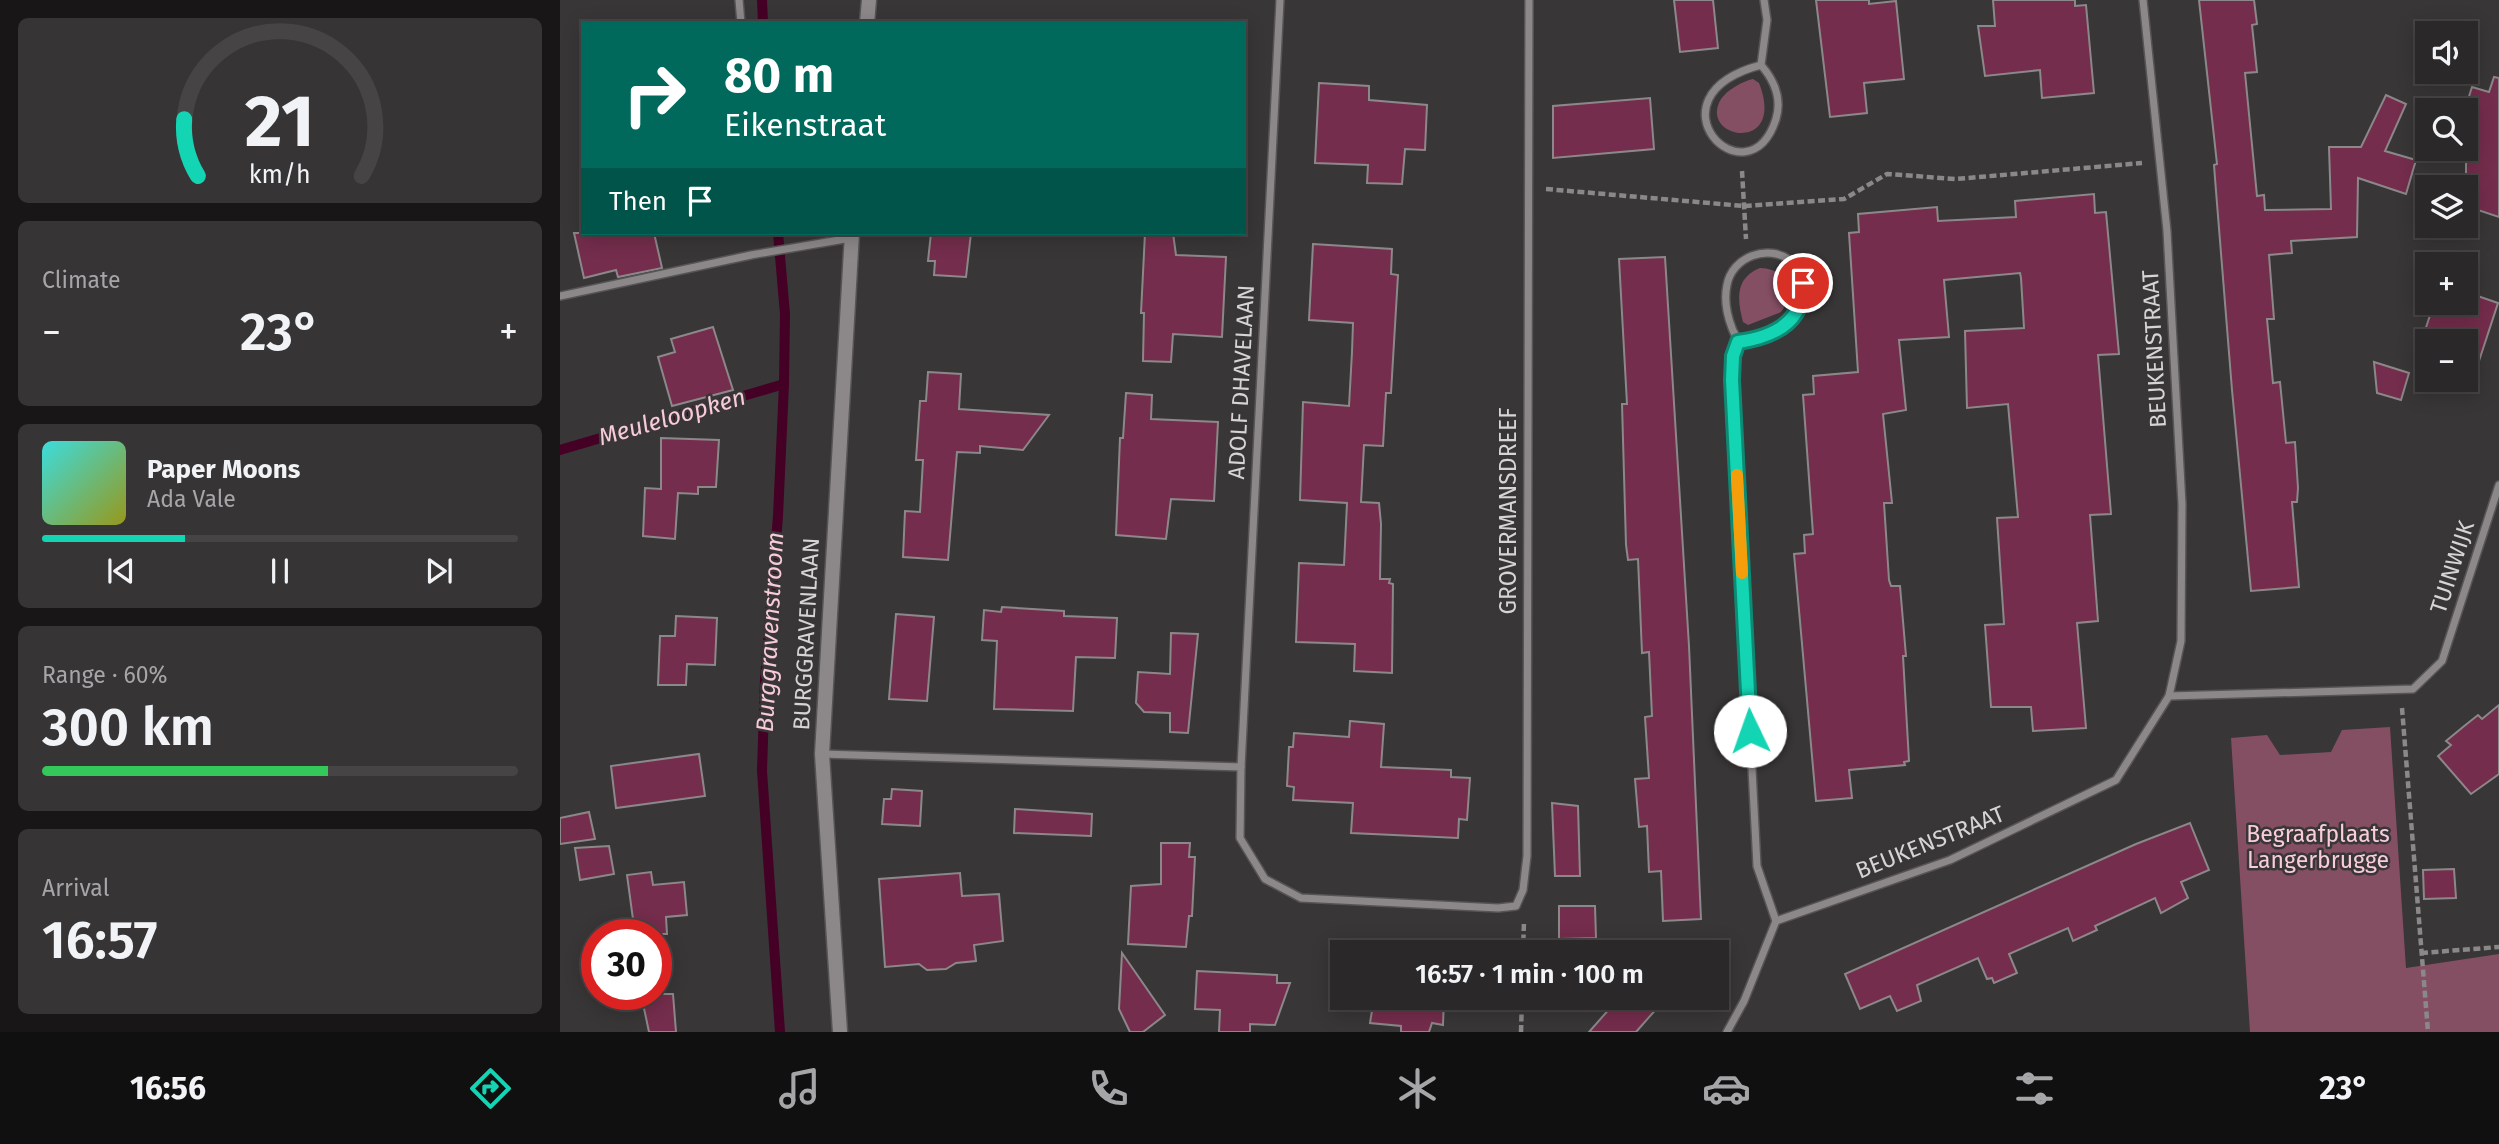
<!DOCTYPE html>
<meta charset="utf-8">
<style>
:root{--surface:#2b2829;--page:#373435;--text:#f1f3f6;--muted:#a6a6a8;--line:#474446;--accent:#14d5b3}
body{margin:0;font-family:"Fira Sans",sans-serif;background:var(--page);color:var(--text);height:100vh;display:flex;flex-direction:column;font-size:26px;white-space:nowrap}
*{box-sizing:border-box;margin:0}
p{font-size:23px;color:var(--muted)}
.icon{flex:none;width:38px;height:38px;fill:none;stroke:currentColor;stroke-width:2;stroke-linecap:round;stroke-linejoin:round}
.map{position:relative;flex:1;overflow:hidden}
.drawer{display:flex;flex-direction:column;gap:18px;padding:18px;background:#181617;width:560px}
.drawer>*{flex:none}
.guide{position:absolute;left:21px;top:21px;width:665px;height:214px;border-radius:0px;box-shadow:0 4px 18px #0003,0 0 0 2px var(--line);background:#00695c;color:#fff;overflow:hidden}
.fabs{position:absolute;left:1855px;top:21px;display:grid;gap:14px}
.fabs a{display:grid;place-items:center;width:63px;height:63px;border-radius:0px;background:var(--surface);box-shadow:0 4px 18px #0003,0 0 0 2px var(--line);font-size:35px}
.speed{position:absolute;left:21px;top:919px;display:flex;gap:14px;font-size:35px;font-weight:700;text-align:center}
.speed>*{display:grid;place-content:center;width:91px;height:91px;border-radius:50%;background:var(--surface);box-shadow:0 4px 18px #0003,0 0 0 2px var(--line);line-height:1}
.speed .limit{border:10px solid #d22;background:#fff;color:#111}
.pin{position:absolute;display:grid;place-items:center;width:60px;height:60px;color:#fff;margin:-30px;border:4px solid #fff;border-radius:50%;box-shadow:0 2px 7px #0007}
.me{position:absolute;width:77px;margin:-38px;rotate:357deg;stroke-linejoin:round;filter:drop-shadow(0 0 5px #0008)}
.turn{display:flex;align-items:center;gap:24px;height:147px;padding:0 28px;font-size:32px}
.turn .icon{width:91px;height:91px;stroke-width:2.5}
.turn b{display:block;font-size:49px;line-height:60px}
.then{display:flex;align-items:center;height:66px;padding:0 28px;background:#0003;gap:14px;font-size:26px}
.big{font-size:52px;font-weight:600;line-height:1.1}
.drawer .card{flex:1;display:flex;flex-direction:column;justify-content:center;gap:10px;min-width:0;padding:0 24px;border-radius:10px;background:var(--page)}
.drawer .dial{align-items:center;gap:0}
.dial svg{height:182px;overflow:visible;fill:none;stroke:var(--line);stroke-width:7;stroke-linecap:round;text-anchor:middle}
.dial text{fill:var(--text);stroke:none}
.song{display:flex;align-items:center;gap:21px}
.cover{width:84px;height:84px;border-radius:10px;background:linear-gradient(135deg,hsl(180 70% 55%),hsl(60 70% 35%))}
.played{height:7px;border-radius:4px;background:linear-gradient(90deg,var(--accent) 30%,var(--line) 30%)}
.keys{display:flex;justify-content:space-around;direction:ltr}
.heat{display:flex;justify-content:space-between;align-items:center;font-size:38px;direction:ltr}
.charge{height:10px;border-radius:5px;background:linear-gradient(90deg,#34c759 60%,var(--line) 0)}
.trip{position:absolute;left:770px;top:940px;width:399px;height:70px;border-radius:0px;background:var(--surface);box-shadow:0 4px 18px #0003,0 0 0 2px var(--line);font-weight:600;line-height:70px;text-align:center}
.tab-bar{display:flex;height:112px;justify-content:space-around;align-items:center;background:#111010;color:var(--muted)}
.tab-bar .icon{width:49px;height:49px}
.tab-bar .selected{color:var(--accent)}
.tab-bar b{font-size:32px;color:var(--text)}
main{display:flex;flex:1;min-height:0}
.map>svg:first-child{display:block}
.green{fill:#844f63}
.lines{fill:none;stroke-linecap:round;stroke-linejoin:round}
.stream{stroke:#450025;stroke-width:10}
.building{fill:#742d4c;stroke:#8c8889;stroke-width:2}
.street-casing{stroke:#575455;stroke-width:10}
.secondary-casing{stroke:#575455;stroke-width:17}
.path{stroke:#8b8889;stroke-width:4.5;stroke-dasharray:7 3.5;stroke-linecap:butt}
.street{stroke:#8c888a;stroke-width:7}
.secondary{stroke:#8c888a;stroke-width:14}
.route-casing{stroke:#0d8a74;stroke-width:18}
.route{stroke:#14d5b3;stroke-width:12}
.slow{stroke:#f59e0b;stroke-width:12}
.labels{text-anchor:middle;stroke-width:5;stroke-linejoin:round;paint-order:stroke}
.street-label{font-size:23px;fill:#d6d4d5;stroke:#393637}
.park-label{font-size:23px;fill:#f8ccdb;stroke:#393637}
.water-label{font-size:24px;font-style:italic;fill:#f7cbda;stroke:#393637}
</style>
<main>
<section class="drawer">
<div class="card dial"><svg viewBox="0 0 100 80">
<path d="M14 69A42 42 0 1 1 86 69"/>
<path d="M14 69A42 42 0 0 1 8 44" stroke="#14d5b3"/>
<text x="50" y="56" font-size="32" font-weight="700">21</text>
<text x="50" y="72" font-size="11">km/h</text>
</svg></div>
<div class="card"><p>Climate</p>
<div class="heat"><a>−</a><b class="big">23°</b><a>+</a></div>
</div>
<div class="card">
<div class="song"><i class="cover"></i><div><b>Paper Moons</b><p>Ada Vale</p></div></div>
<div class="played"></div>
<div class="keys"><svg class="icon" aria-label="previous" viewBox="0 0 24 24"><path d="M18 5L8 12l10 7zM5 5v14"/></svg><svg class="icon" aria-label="pause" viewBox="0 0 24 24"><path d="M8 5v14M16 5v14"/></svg><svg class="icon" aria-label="next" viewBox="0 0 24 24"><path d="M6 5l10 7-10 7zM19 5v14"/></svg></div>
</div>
<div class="card"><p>Range · 60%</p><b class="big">300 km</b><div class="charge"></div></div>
<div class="card"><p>Arrival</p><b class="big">16:57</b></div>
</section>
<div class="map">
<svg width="1939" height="1032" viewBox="0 0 1939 1032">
<rect width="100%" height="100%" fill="#393637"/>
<!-- green -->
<g class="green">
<path d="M 1193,79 L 1199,83 C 1227,155 1137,139 1161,99 C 1167,90 1183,81 1193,79 Z"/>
<path d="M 1200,268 C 1227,269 1236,291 1221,312 L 1188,325 L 1183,322 C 1177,299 1175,278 1200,268 Z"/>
<polygon points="1830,727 1846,968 1939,954 1939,1032 1690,1032 1671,738 1707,735 1720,755 1771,752 1782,730"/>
</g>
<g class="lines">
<!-- stream -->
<g class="stream">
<polyline points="202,0 203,23"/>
<polyline points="218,233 225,314 224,384 218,516 205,679 202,771 220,1032"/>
<polyline points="0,450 224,384"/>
</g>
</g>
<!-- building -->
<g class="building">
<polygon points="1114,0 1153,0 1158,48 1120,52"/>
<polygon points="1256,0 1309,0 1309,4 1336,1 1344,79 1304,83 1307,113 1270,117"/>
<polygon points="1433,0 1515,0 1515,6 1526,5 1534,93 1482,98 1480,70 1425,76 1418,26 1435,26"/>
<polygon points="1639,0 1694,0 1697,24 1692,25 1697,72 1685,73 1697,196 1704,195 1705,210 1771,209 1769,147 1801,147 1826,95 1846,104 1825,151 1856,160 1846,194 1798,178 1797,237 1731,241 1732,253 1709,255 1714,319 1707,319 1713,383 1720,382 1726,443 1735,442 1738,488 1737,502 1732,502 1739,587 1691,591 1672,390 1656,191 1654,165 1657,164"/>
<polygon points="1934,77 1939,78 1939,217 1906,206 1906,164 1915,134 1906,131 1906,106 1912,87 1929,92"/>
<polygon points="759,83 809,86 809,100 867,105 865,150 845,149 842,184 807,183 808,165 755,163"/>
<polygon points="1090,98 1094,149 993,158 993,106"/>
<polygon points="1534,194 1535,213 1546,212 1559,354 1538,355 1551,514 1530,515 1538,621 1517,623 1526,728 1473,731 1471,707 1431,707 1425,625 1444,624 1437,518 1458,517 1448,404 1407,408 1405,331 1464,328 1461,278 1460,273 1384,280 1389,337 1339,340 1346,410 1323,414 1332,503 1324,503 1329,580 1331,586 1340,586 1346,656 1343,656 1349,761 1344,762 1345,765 1289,770 1292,798 1256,801 1234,554 1245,553 1244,535 1253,534 1243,395 1254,394 1253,376 1298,372 1289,233 1299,232 1298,214 1377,207 1378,221 1456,217 1455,201"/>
<polygon points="14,233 94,233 102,268 58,277 56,270 24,278"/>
<polygon points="371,233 411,233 406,277 374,275 375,261 368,261"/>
<polygon points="585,233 613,233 616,255 666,257 662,337 613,334 611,362 583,361 584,313 581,313"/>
<polygon points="753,244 832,249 831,274 838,275 831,393 826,393 823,446 804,445 801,502 819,503 821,524 820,579 830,579 829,583 833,584 832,673 794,671 795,644 736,642 739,563 784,565 787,503 740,500 743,402 789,406 792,352 793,323 749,320"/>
<polygon points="1105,257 1129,646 1141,919 1103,921 1101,871 1089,872 1087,826 1079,827 1075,779 1089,778 1085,717 1092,716 1089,652 1082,653 1078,559 1068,560 1066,545 1062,404 1067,404 1059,259"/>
<polygon points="1906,292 1938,303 1918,364 1906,360 1906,341 1867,341 1867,358 1857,355 1874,303 1906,303"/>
<polygon points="153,327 173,390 112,406 98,357 115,352 111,339"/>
<polygon points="1814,362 1849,373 1841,400 1817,393"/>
<polygon points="368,372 401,374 399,409 489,415 463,450 420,446 420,453 397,452 388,560 343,557 345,511 360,512 363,460 356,460 360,401 366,401"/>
<polygon points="566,393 592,395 591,419 658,422 654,501 611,499 606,539 556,535 560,438 563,438"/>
<polygon points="101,438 159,440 156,487 138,487 138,494 118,493 115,539 83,536 85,488 101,489"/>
<polygon points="442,607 504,611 504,616 557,618 555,658 516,657 513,711 434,709 437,641 422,640 424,610 441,612"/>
<polygon points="336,614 374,617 367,701 329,699"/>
<polygon points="116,616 157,618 155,665 127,664 126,685 98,685 100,636 115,636"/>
<polygon points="611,633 638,634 628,733 610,732 610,713 584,712 576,703 578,672 610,674"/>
<polygon points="1939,705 1939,774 1911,794 1878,756 1891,745 1886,741 1903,727 1918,715 1922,719"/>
<polygon points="790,721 824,724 821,767 891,770 891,777 910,778 907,820 899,819 898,838 791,833 793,803 733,800 734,787 727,786 729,747 733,747 734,733 789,737"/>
<polygon points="139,754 145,796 56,808 51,766"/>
<polygon points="332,789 362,791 360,826 322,824 324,799 331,799"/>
<polygon points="992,803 1018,806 1020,876 995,876"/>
<polygon points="455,809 532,814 531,836 454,833"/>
<polygon points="29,812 35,839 0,844 0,818"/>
<polygon points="1630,823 1649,870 1621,882 1628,898 1601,913 1595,898 1535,926 1537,930 1513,941 1508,928 1449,954 1457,973 1434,983 1432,978 1427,979 1418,958 1357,985 1361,1001 1337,1011 1330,996 1300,1009 1285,974 1576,844"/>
<polygon points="601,843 630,843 629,857 635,857 632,916 629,916 626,947 568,944 571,886 601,884"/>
<polygon points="49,846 54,874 20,880 15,848"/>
<polygon points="1894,869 1896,898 1864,899 1863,870"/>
<polygon points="91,872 93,885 124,882 127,915 106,917 107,934 75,934 67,875"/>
<polygon points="400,873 402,896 439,894 443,941 414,945 416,961 396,963 386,969 367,970 359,964 325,967 319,879"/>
<polygon points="999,906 1035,906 1036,938 999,939"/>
<polygon points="562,953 605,1015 583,1032 570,1032 559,1009"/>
<polygon points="637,971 717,975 717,983 730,983 715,1025 690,1024 690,1032 659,1032 660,1010 635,1009"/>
<polygon points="81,994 113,994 116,1032 89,1032"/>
<polygon points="814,998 884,998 883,1025 872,1023 869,1032 841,1032 841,1026 810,1023"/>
<polygon points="1059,998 1106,998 1076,1032 1029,1032"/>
</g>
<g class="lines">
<defs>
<g id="street">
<polyline points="179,0 181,23"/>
<path d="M 1201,65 C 1081,97 1188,206 1216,119 C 1222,99 1214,80 1201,65 L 1207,20 L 1204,0"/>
<polyline points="0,296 191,255 291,238"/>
<path d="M 1178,342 C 1207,337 1248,322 1243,285 C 1242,277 1237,266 1231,261 C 1208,243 1172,257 1167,285 C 1164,299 1167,315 1172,328 C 1173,332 1178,338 1178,343 C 1178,347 1174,353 1173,358 C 1172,365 1172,373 1172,380 L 1197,866 L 1216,921"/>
<polyline points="1609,696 1853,689 1882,661 1939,485"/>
<polyline points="262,754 681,767 680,838 705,879 741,898 938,908 956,906 963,890 967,856 969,0"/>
<polyline points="681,767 720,0"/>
<polyline points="1167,1032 1184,1001 1216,921 1390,860 1556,780 1609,696 1621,641 1622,504 1607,231 1583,0"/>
</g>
<g id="secondary">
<polyline points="307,23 309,0"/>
<polyline points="280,1032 262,754 292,233"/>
</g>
</defs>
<!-- street casing -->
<use href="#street" class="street-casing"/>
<!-- secondary casing -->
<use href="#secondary" class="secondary-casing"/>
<!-- path -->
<g class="path">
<polyline points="1182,171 1186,239"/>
<polyline points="986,189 1184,206 1284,199 1327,174 1396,179 1582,163"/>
<polyline points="1842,708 1868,1032"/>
<polyline points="963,952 964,921"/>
<polyline points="1861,953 1939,947"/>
<polyline points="961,1032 962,998"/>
</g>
<!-- street -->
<use href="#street" class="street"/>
<!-- secondary -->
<use href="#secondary" class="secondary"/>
</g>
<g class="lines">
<defs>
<path id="route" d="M 1190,731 L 1172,380 L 1173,356 L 1178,342 C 1213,337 1244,323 1243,283"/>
</defs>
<!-- route casing -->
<use href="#route" class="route-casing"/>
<!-- route -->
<use href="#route" class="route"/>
<!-- slow -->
<polyline class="slow" points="1177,475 1182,573"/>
</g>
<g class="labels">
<!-- street labels -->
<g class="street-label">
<text transform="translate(1594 349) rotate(-93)" y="8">BEUKENSTRAAT</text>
<text transform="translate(681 382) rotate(-87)" y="8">ADOLF DHAVELAAN</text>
<text transform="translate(948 511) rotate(-90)" y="8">GROVERMANSDREEF</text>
<text transform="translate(1892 567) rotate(-72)" y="8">TUINWIJK</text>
<text transform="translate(246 634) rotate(-87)" y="8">BURGGRAVENLAAN</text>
<text transform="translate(1370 842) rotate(-22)" y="8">BEUKENSTRAAT</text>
</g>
<!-- park labels -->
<g class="park-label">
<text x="1758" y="842">Begraafplaats<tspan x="1758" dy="26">Langerbrugge</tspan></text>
</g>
<!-- water labels -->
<g class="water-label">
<text transform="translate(112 417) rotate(-16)" y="8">Meuleloopken</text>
<text transform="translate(210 632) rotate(-87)" y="8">Burggravenstroom</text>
</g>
</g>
</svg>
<div class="fabs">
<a><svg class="icon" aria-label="sound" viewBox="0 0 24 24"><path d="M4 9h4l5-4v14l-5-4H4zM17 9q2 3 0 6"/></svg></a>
<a><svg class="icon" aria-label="search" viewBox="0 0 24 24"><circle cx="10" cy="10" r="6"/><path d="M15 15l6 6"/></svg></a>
<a><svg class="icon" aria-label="layers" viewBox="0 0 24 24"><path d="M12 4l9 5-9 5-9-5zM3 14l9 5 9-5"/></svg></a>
<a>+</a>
<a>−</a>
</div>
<div class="speed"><div class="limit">30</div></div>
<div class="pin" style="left:1243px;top:283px;background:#d93025"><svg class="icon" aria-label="arrive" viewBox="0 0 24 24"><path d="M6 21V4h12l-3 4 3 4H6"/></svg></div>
<svg class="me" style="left:1190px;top:731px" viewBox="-20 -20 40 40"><circle r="19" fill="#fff"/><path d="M0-13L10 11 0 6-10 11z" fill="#14d5b3"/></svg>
<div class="trip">16:57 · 1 min · 100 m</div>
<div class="guide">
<div class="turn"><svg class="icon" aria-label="right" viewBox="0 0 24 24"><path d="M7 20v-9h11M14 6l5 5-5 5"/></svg><div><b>80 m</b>Eikenstraat</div></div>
<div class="then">Then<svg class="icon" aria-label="arrive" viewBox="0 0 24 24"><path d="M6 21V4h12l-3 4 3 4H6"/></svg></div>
</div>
</div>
</main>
<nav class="tab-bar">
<b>16:56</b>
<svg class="icon selected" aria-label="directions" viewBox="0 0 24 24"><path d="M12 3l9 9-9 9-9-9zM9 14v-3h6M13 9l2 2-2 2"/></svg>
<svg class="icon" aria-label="music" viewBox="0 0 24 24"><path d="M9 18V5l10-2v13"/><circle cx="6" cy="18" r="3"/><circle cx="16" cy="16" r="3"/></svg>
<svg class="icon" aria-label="phone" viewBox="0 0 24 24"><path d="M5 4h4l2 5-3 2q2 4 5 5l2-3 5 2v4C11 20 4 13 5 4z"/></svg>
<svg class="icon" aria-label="climate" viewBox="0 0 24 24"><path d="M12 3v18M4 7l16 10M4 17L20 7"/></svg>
<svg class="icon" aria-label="car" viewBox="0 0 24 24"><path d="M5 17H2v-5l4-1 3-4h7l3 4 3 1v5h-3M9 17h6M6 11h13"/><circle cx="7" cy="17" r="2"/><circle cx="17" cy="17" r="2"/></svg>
<svg class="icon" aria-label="filters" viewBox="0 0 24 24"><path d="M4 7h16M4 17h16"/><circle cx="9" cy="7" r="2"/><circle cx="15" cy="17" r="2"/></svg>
<b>23°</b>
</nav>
